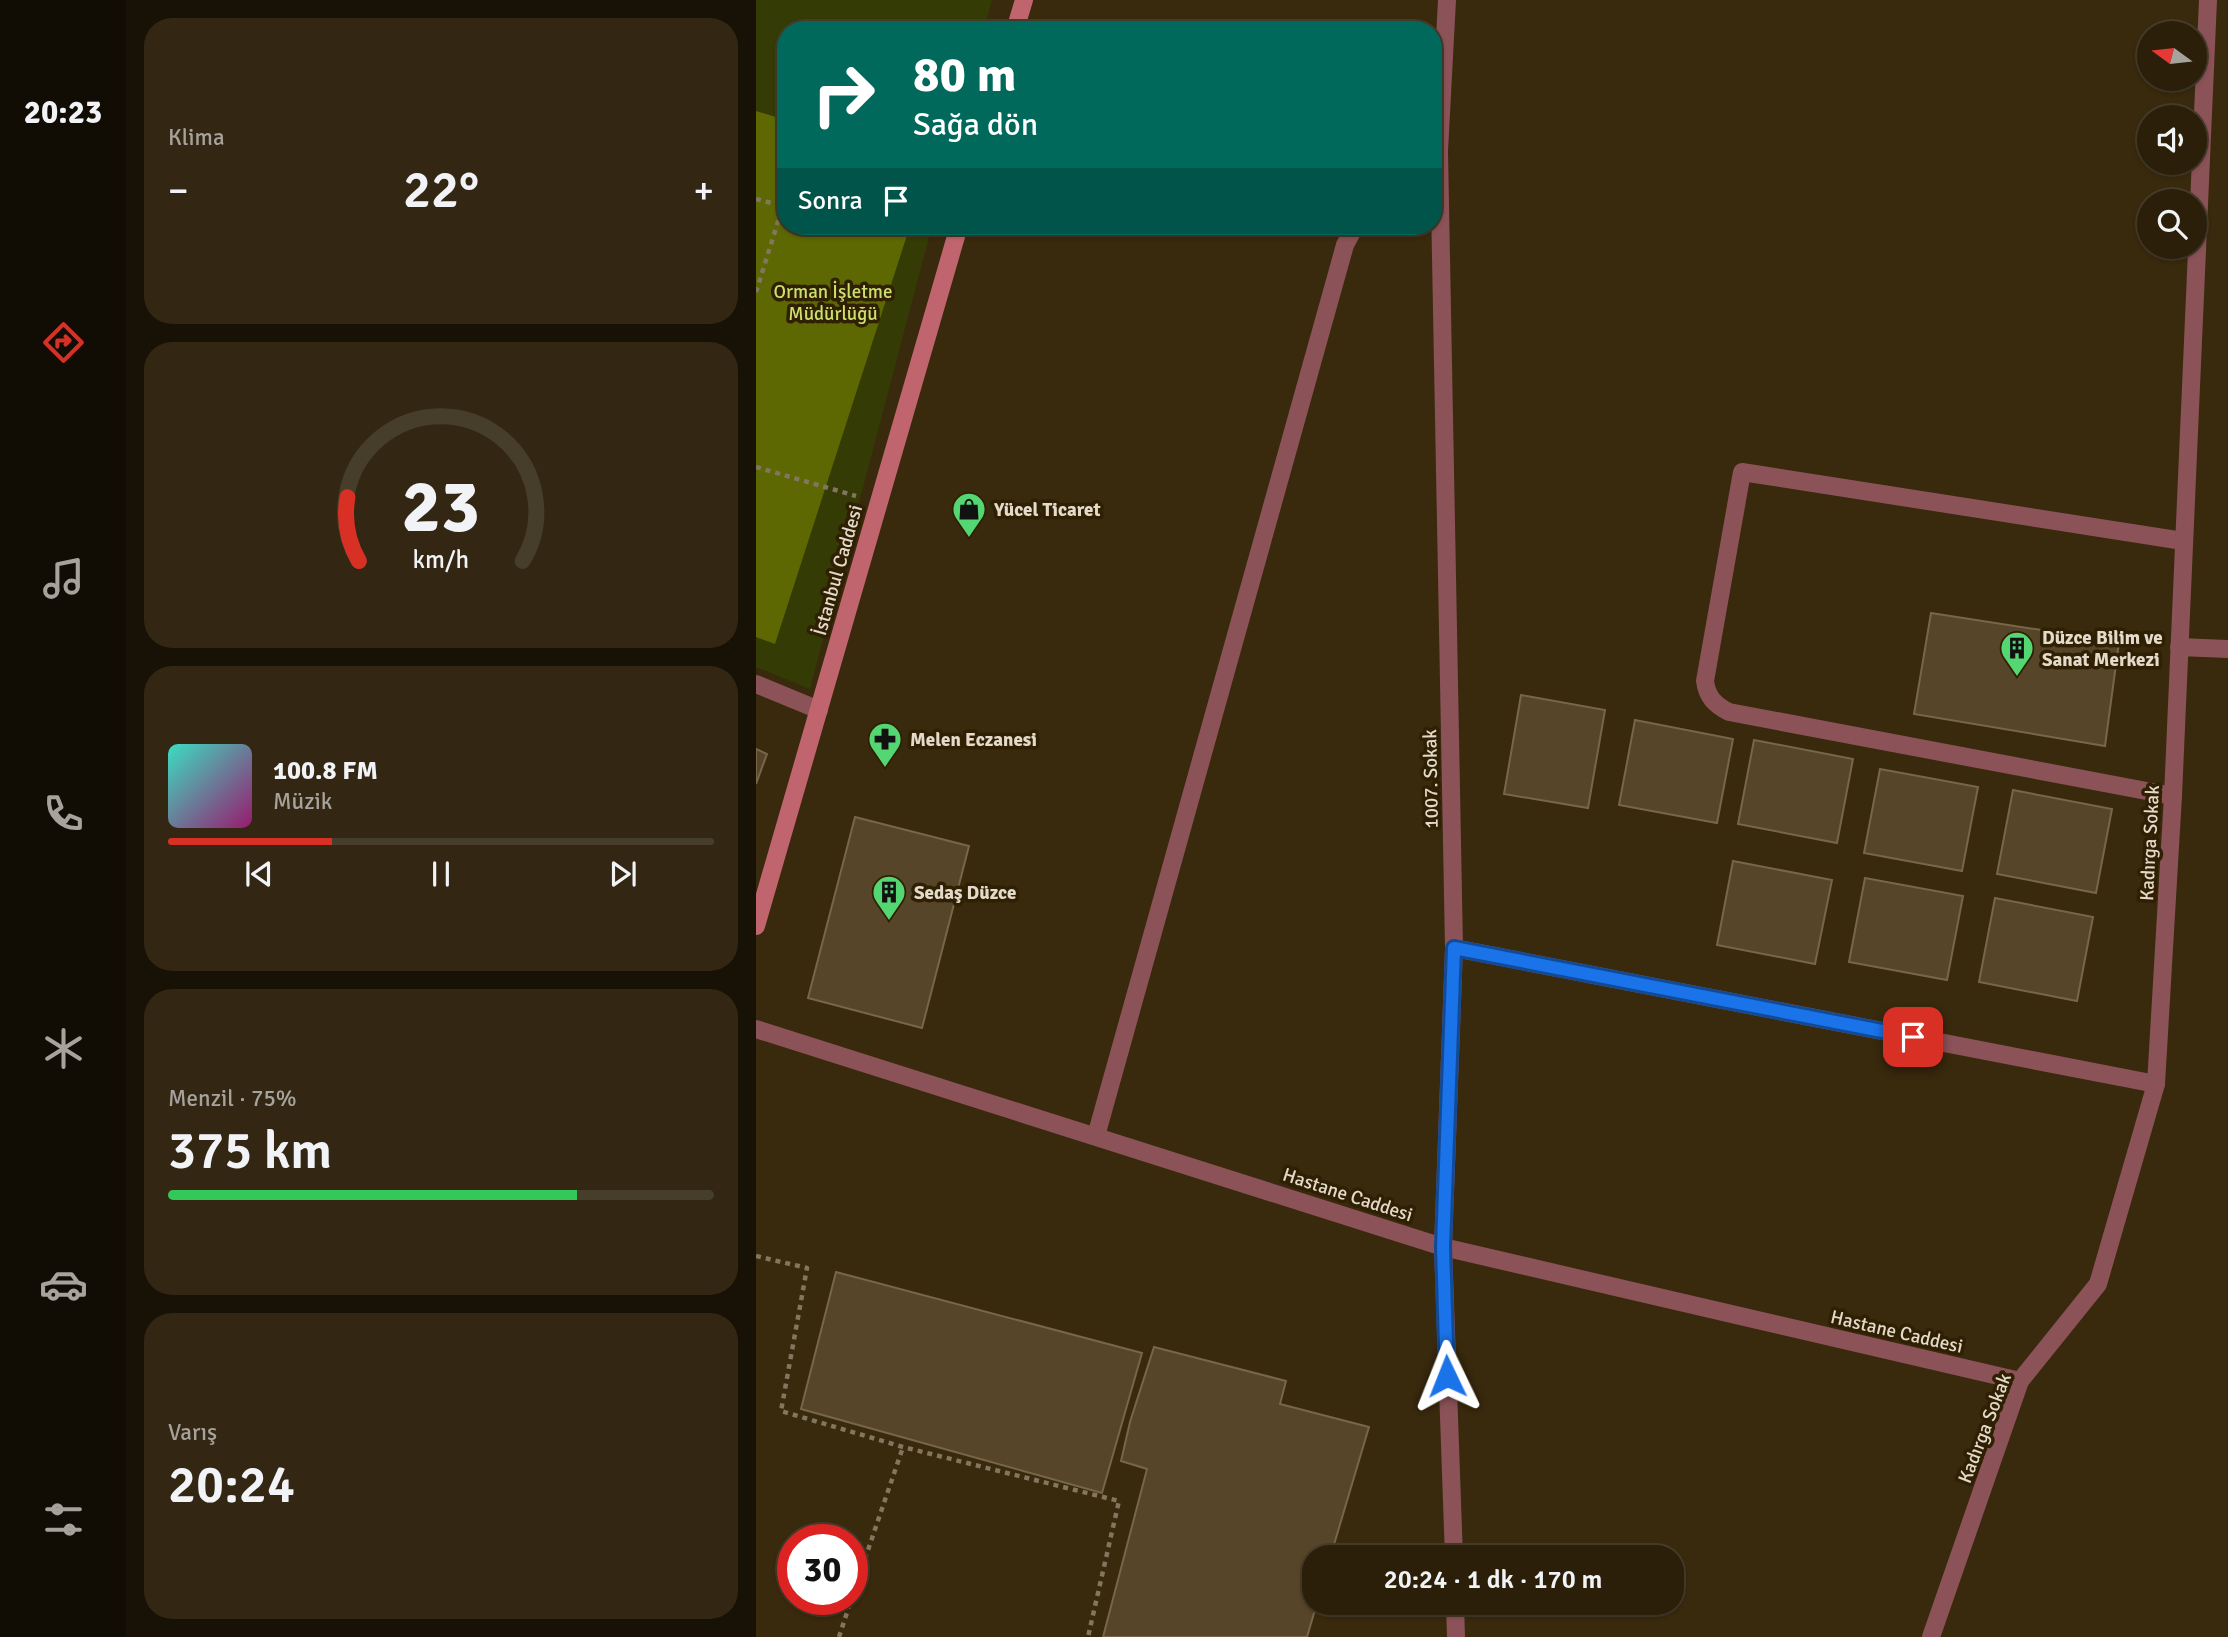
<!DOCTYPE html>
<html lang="tr">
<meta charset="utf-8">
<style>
:root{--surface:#2b1f0a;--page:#332713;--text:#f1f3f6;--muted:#a6a29c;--line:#473d2b;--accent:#d93025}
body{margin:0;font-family:Signika,sans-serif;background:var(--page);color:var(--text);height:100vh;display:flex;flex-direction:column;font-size:26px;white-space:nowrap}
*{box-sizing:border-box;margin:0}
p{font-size:23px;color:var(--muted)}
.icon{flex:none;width:38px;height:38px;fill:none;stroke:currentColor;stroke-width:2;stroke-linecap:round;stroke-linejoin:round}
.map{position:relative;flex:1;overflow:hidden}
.sheet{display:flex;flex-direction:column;gap:18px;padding:18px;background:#181106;width:630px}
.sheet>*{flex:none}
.hud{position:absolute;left:21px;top:21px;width:665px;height:214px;border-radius:28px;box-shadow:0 2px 5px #0004,0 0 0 2px var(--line);background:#00695c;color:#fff;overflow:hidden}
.needle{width:46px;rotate:285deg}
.controls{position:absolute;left:1381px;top:21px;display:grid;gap:14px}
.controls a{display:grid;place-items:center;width:70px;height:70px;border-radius:50%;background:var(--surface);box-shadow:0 2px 5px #0004,0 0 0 2px var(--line);font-size:35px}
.speed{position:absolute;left:21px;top:1524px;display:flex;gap:14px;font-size:35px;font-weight:700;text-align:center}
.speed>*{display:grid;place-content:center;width:91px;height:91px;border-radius:50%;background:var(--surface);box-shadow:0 2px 5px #0004,0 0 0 2px var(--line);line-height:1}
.speed .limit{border:10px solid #d22;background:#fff;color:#111}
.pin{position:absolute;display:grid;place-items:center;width:60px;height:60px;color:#fff;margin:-30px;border-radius:14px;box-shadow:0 4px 10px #0006}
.me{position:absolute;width:77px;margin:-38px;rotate:358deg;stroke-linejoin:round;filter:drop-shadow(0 0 5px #0008)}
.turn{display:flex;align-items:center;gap:24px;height:147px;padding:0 21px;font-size:32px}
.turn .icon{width:91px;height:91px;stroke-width:2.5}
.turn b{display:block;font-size:49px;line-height:60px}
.then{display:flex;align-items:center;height:66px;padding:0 21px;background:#0003;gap:14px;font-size:26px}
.big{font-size:52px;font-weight:600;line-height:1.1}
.sheet .card{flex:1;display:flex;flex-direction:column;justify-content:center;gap:10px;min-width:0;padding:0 24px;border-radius:28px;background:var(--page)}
.sheet .dial{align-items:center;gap:0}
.dial svg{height:182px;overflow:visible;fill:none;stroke:var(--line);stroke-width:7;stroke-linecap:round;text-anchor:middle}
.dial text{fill:var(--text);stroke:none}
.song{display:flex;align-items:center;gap:21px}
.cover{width:84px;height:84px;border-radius:10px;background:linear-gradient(135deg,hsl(170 70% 55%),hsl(320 70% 35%))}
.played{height:7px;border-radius:4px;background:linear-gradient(90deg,var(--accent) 30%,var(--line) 30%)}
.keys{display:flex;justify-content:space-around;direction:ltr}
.heat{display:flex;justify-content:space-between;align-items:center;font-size:38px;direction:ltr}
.charge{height:10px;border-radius:5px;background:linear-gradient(90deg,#34c759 75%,var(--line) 0)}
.trip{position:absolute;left:546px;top:1545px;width:382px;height:70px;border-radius:28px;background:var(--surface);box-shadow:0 2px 5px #0004,0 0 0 2px var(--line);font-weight:600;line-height:70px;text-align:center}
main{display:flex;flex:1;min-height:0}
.dock{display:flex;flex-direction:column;width:126px;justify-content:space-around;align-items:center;background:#110c04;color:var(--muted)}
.dock .icon{width:49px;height:49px}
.dock .current{color:var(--accent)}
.dock b{font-size:32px;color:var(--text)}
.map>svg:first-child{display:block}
.green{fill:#343b04}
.forest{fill:#5d6803}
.building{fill:#574529;stroke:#786649;stroke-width:2}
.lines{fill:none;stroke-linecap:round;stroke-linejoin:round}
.path{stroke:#83765f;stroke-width:4.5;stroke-dasharray:5 5;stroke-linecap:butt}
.street{stroke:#8b5257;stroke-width:18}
.secondary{stroke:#c0656e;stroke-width:18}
.route-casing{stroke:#114b97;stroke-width:18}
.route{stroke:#1a73e8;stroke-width:12}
.labels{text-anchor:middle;stroke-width:7;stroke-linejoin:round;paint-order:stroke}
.park-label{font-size:19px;fill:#cddf6c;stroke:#2f1f03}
.poi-label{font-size:19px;font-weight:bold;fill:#e4daca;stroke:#2f1f03;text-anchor:start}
.street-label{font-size:19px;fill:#e4daca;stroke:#2f1f03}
</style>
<main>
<nav class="dock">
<b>20:23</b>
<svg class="icon current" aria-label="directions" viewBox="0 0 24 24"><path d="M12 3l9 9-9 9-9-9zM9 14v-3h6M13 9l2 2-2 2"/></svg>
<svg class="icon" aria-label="music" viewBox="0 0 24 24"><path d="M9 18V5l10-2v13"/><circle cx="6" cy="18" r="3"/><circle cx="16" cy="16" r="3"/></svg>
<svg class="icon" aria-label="phone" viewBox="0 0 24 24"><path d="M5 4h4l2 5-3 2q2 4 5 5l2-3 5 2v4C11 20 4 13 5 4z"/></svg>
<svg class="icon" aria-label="climate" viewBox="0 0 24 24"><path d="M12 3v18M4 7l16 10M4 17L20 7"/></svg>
<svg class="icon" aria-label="car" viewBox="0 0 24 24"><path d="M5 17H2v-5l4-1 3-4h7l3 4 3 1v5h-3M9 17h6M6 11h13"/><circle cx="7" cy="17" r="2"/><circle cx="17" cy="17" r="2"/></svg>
<svg class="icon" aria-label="filters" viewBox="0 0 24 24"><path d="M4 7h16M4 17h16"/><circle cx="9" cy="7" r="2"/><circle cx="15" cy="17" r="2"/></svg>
</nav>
<section class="sheet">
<div class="card"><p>Klima</p>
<div class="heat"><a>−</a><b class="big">22°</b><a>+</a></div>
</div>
<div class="card dial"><svg viewBox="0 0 100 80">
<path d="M14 69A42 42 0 1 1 86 69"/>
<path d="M14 69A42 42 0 0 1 9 41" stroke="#d93025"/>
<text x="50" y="56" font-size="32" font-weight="700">23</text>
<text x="50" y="72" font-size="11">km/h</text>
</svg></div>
<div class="card">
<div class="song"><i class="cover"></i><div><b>100.8 FM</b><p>Müzik</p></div></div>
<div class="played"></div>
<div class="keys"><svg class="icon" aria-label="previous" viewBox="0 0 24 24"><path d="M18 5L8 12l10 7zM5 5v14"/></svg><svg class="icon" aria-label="pause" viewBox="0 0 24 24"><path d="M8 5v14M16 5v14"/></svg><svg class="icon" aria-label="next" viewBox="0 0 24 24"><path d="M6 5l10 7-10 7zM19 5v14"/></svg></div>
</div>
<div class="card"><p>Menzil · 75%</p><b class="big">375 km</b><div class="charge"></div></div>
<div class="card"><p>Varış</p><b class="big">20:24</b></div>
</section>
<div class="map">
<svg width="1472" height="1637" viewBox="0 0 1472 1637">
<rect width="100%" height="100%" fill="#39290d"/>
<!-- green -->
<polygon class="green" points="0,0 236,0 228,30 30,30 30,226 176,226 54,689 0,667"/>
<!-- forest -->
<polygon class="forest" points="0,111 30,120 30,226 154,226 19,644 0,637"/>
<!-- building -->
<g class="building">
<polygon points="1175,613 1363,642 1349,746 1158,714"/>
<polygon points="765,695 849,710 832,808 748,794"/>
<polygon points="879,720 977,739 961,823 863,805"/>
<polygon points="998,740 1097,759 1081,843 982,824"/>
<polygon points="0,749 11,754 0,784"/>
<polygon points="1124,769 1222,787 1206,871 1108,853"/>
<polygon points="1257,790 1356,809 1340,893 1241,874"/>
<polygon points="99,817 213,846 166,1028 52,998"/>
<polygon points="977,861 1076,880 1059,964 961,945"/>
<polygon points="1109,878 1207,896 1191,980 1093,962"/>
<polygon points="1239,898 1337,917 1321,1001 1223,982"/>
<polygon points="80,1272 386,1353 346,1493 45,1409"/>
<polygon points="398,1347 530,1381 524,1404 613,1427 574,1558 558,1558 558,1603 561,1603 551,1637 347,1637 391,1469 365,1461 374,1422"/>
</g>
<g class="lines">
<!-- path -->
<g class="path">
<polyline points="0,199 27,206"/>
<polyline points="0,292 30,196"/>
<polyline points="0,467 100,496"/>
<polyline points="0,1256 51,1268 25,1411 147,1447 363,1501 332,1637"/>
<polyline points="96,1597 147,1447"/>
<polyline points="83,1637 95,1600"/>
</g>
<!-- street -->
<g class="street">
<polyline points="691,0 683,151 698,948 687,1247 698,1558"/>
<polyline points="1423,647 1472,649"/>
<polyline points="0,684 63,710"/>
<path d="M 1417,796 L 973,712 C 959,705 951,697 949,681 L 986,472 L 1427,541"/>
<polyline points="698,948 1400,1084"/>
<polyline points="0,1029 687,1247 1264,1381"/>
<polyline points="340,1136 589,245 599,226"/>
<polyline points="699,1603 700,1637"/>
<polyline points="1175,1637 1264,1381 1342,1284 1400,1084 1417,796 1452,0"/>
</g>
<!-- secondary -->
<g class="secondary">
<polyline points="259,30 268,0"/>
<polyline points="0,926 203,226"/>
</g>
</g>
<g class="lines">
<defs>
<polyline id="route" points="691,1376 687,1247 698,948 1157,1037"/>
</defs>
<!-- route casing -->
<use href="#route" class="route-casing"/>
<!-- route -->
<use href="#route" class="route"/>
</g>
<!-- icons -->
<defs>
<symbol id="shop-pin" viewBox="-11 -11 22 30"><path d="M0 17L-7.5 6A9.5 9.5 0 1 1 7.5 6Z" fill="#54d672" stroke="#2f1f03"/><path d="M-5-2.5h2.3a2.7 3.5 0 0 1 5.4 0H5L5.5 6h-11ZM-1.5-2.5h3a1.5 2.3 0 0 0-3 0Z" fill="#111"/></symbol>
<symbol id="building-pin" viewBox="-11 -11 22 30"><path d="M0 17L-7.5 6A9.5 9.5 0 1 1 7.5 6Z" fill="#54d672" stroke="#2f1f03"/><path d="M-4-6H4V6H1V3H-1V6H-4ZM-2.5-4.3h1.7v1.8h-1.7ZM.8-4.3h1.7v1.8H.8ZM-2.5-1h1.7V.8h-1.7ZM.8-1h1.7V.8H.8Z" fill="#111"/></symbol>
<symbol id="pharmacy-pin" viewBox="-11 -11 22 30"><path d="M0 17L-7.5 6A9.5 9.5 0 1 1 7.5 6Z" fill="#54d672" stroke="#2f1f03"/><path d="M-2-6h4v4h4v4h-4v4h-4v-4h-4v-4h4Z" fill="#111"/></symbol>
</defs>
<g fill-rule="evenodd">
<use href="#shop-pin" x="194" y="490" width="38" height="52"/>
<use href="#building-pin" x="1242" y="629" width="38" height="52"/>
<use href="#pharmacy-pin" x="110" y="720" width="38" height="52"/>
<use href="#building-pin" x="114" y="873" width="38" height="52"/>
</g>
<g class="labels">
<!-- park labels -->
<g class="park-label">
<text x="77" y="298">Orman İşletme<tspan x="77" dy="22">Müdürlüğü</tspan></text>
</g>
<!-- poi labels -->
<g class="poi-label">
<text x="238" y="516">Yücel Ticaret</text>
<text x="1286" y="644">Düzce Bilim ve<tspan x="1286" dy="22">Sanat Merkezi</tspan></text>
<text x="154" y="746">Melen Eczanesi</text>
<text x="158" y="899">Sedaş Düzce</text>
</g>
<!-- street labels -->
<g class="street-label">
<text transform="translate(81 570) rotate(-74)" y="7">İstanbul Caddesi</text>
<text transform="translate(674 779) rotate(-91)" y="7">1007. Sokak</text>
<text transform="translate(1393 843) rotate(-87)" y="7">Kadırga Sokak</text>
<text transform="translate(592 1194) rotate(18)" y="7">Hastane Caddesi</text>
<text transform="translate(1141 1331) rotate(13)" y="7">Hastane Caddesi</text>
<text transform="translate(1228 1428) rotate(-69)" y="7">Kadırga Sokak</text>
</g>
</g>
</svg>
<div class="controls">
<a><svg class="needle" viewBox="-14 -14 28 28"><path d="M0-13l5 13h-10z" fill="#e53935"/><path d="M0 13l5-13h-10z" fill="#a6a29c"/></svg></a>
<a><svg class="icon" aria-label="sound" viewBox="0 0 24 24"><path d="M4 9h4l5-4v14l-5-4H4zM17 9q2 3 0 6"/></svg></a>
<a><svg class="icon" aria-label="search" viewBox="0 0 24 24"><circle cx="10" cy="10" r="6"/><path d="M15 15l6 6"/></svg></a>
</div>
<div class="speed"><div class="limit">30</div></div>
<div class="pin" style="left:1157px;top:1037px;background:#d93025"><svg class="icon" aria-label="arrive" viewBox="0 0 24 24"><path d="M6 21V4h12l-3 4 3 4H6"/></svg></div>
<svg class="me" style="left:691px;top:1376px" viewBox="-20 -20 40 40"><path d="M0-17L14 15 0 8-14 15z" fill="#1a73e8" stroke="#fff" stroke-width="4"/></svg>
<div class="trip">20:24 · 1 dk · 170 m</div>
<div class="hud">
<div class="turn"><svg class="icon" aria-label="right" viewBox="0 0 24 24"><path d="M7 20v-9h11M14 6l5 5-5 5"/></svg><div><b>80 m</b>Sağa dön</div></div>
<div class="then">Sonra<svg class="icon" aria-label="arrive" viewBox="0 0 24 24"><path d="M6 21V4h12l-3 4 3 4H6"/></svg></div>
</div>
</div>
</main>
